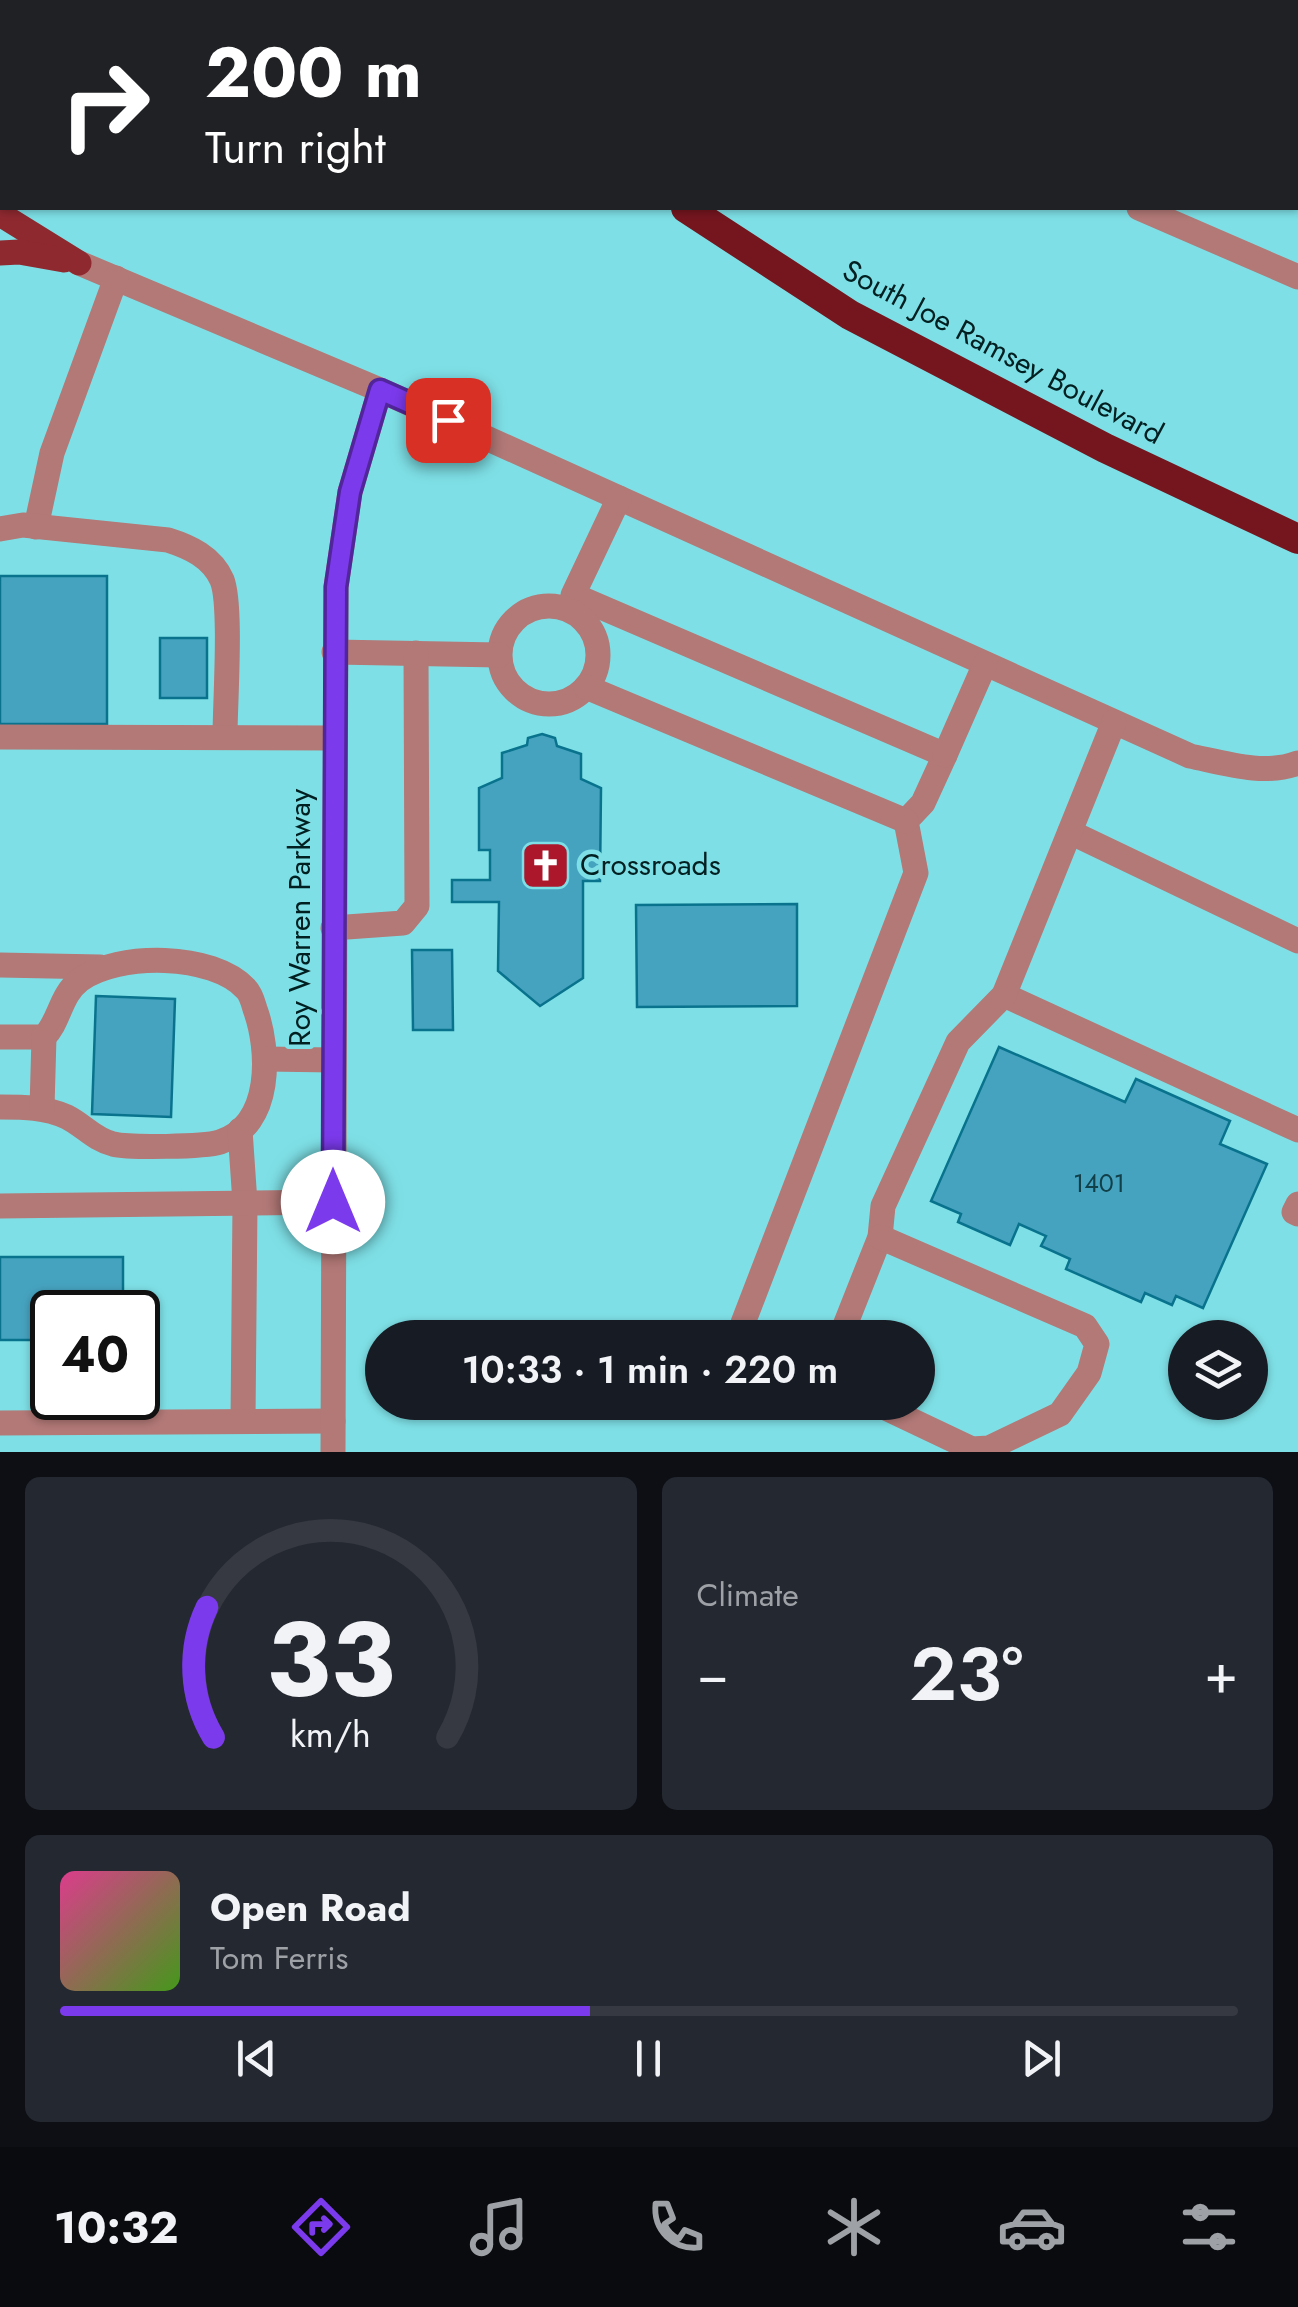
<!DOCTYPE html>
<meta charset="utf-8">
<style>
:root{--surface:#171b24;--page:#242831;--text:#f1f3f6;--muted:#9ea1a6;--line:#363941;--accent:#7c3aed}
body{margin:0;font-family:Jost,sans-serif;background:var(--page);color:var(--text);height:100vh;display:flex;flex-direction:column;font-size:38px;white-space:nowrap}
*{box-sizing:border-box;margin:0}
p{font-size:32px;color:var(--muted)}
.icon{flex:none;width:55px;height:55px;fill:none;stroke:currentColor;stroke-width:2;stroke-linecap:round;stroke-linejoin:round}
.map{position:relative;height:1452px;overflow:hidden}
.panel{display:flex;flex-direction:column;gap:25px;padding:25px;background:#0d0f14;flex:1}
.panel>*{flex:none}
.top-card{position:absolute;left:0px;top:0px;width:1300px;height:210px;box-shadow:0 2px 8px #0004;background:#202124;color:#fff;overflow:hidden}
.fabs{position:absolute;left:1168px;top:1320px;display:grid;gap:20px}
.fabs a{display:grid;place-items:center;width:100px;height:100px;border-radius:50%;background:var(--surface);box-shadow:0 2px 8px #0004;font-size:50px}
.speed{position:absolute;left:30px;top:1290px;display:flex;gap:20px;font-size:50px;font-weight:700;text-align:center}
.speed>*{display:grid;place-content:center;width:130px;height:130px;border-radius:50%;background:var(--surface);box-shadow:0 2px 8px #0004;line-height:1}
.speed .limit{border:5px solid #111;border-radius:15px;background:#fff;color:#111}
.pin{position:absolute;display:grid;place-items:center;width:85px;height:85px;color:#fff;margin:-42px;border-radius:20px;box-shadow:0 5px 15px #0006}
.me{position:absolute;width:110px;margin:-55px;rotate:0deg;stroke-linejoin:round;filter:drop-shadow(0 0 8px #0008)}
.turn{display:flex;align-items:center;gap:35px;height:210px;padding:0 40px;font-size:45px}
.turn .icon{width:130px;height:130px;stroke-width:2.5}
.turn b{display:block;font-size:70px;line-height:85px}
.big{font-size:75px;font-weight:600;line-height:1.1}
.panel .card{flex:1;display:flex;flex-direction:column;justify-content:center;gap:15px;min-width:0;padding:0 35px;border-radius:15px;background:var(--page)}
.panel .dial{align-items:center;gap:0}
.dial svg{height:260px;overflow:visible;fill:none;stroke:var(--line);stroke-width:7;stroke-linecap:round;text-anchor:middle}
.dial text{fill:var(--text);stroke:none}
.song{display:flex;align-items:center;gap:30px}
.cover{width:120px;height:120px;border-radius:15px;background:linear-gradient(135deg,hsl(330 70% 55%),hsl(100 70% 35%))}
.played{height:10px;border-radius:5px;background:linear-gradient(90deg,var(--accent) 45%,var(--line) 45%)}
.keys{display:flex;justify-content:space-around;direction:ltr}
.heat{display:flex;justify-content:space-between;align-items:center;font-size:55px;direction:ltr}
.panel .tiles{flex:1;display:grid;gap:25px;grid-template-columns:1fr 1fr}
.card:last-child{grid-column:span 2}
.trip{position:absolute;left:365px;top:1320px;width:570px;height:100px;border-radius:50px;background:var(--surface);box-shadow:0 2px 8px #0004;font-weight:600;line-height:100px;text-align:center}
.tabs{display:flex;height:160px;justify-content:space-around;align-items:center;background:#090b0e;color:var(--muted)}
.tabs .icon{width:70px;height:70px}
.tabs .on{color:var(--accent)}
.tabs b{font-size:45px;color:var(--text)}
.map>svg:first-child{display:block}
.building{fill:#46a3c0;stroke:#09738d;stroke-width:2.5}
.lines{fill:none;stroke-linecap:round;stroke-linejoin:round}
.minor{stroke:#b27977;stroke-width:25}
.major{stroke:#8f2930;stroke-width:25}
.highway{stroke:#75161f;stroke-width:30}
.route-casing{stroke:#51269a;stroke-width:25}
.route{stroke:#7c3aed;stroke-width:18}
.labels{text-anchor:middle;stroke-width:9;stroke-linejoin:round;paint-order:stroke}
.number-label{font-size:25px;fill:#124049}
.street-label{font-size:30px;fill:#001f21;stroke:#7ee0e6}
.poi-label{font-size:30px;fill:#001f21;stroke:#7ee0e6;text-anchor:start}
</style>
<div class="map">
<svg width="1298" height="1452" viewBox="0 0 1298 1452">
<rect width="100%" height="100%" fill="#7ee0e6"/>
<!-- building -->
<g class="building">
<rect x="0" y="576" width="107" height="148"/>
<rect x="160" y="638" width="47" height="60"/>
<polygon points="542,734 555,738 557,746 581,754 581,779 601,788 600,881 583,881 583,978 540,1006 498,971 499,902 452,902 452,880 490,880 490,850 479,850 479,788 502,778 502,753 527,745 528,738"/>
<polygon points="797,904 797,1006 637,1007 636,905"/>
<polygon points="412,950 452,950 453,1030 413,1030"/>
<polygon points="96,996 175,999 171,1117 92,1114"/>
<polygon points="999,1047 1125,1102 1136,1079 1230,1121 1220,1144 1267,1164 1203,1308 1176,1296 1172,1305 1145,1293 1141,1302 1066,1269 1070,1259 1041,1246 1046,1236 1019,1224 1010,1245 958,1222 961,1214 931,1201"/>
<polygon points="0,1257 123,1257 123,1312 52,1312 52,1340 0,1340"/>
</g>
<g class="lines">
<!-- minor -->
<g class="minor">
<polyline points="697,0 701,2"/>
<polyline points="891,2 893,0"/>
<polyline points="1139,208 1298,277"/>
<path d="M 79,263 L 380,390 L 1190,756 C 1224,763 1265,776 1298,763"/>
<polyline points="619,498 573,595 945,755 923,803 906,821 916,873 743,1323 743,1338"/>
<polyline points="36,527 52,453 116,278"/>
<path d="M 0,529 L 23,525 L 168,540 C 190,547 212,557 222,580 C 232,605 225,703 225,736"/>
<circle cx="549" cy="655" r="49"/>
<polyline points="334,652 499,655"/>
<polyline points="586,687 906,821"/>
<polyline points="0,737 333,738"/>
<polyline points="945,755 985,664"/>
<polyline points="1070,832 1298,941"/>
<polyline points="333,928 403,923 417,906 416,653"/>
<polyline points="0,965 100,967"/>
<polyline points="1004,995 1298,1130"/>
<path d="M 0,1037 L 44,1037 C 60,1021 60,995 80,980 C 118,952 213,953 246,989 C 251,994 253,1002 255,1009 C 270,1050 273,1125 220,1142 C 204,1147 129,1148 113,1144 C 95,1140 83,1125 67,1117 C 45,1107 24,1107 0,1107"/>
<polyline points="266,1059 333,1060"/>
<polyline points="42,1108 44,1037"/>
<polyline points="240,1130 245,1203 243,1421"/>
<polyline points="1298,1204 1294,1212 1298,1214"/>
<polyline points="0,1206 333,1202"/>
<polyline points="840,1338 880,1237 883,1206 958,1042 1004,995 1114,722"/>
<polyline points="873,1402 972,1449 989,1448 1060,1414 1089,1373 1097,1344 1085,1326 880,1237"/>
<polyline points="0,1423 333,1421"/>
<polyline points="333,1452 336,587 350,492 380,390"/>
</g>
<!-- major -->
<g class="major">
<polyline points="0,214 79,263"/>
<polyline points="0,253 19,252 64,260"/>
</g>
<!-- highway -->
<g class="highway">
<polyline points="372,0 375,2"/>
<polyline points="686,208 850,315 1105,448 1298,539"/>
</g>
</g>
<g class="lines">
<defs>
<polyline id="route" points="333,1202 336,587 350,492 380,390 448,420"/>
</defs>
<!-- route casing -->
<use href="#route" class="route-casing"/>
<!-- route -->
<use href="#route" class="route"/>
</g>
<!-- icons -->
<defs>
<symbol id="church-square" viewBox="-11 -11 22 22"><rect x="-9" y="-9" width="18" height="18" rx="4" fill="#ac172c" stroke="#7ee0e6"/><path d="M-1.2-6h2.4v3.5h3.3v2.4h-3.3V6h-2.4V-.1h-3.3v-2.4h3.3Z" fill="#fff"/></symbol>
</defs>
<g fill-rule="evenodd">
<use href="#church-square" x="518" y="838" width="55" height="55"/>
</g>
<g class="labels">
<!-- number labels -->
<g class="number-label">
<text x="1099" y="1192">1401</text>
</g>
<!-- street labels -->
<g class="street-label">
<text transform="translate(1003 352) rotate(28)" y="10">South Joe Ramsey Boulevard</text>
<text transform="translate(300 918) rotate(-90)" y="10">Roy Warren Parkway</text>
</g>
<!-- poi labels -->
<g class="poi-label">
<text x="580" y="875">Crossroads</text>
</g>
</g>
</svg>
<div class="fabs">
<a><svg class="icon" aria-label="layers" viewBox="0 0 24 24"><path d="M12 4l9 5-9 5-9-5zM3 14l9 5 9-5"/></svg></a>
</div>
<div class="speed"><div class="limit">40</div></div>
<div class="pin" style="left:448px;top:420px;background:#d93025"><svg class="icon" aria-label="arrive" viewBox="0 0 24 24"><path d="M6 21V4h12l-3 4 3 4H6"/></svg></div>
<svg class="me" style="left:333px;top:1202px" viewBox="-20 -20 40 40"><circle r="19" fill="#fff"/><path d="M0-13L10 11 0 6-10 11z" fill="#7c3aed"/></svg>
<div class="trip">10:33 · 1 min · 220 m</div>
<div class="top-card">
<div class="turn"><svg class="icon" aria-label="right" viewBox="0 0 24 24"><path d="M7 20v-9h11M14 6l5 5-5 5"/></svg><div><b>200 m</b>Turn right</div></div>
</div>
</div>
<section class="panel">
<div class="tiles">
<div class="card dial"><svg viewBox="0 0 100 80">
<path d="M14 69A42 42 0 1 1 86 69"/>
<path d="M14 69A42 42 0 0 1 12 29" stroke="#7c3aed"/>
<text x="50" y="56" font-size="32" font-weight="700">33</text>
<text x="50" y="72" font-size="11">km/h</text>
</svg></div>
<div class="card"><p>Climate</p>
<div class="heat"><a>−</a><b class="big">23°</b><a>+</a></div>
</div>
<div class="card">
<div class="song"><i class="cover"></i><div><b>Open Road</b><p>Tom Ferris</p></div></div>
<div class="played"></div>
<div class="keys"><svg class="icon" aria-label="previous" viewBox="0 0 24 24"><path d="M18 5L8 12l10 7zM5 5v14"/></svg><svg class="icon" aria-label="pause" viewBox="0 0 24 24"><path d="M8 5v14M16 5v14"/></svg><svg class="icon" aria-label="next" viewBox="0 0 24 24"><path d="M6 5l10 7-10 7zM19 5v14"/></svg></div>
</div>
</div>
</section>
<nav class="tabs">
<b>10:32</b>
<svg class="icon on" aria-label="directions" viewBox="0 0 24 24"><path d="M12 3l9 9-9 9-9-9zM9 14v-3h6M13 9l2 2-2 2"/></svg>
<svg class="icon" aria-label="music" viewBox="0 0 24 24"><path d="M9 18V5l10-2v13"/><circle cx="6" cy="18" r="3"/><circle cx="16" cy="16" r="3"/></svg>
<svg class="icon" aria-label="phone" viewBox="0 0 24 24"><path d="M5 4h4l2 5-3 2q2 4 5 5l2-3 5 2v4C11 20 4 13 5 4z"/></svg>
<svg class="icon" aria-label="climate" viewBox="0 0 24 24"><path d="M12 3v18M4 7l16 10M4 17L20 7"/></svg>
<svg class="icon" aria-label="car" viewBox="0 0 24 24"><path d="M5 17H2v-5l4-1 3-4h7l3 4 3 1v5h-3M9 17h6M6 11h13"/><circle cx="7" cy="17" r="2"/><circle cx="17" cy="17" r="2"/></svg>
<svg class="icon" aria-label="filters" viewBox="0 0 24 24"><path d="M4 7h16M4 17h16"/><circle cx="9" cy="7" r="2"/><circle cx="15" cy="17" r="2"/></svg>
</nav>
